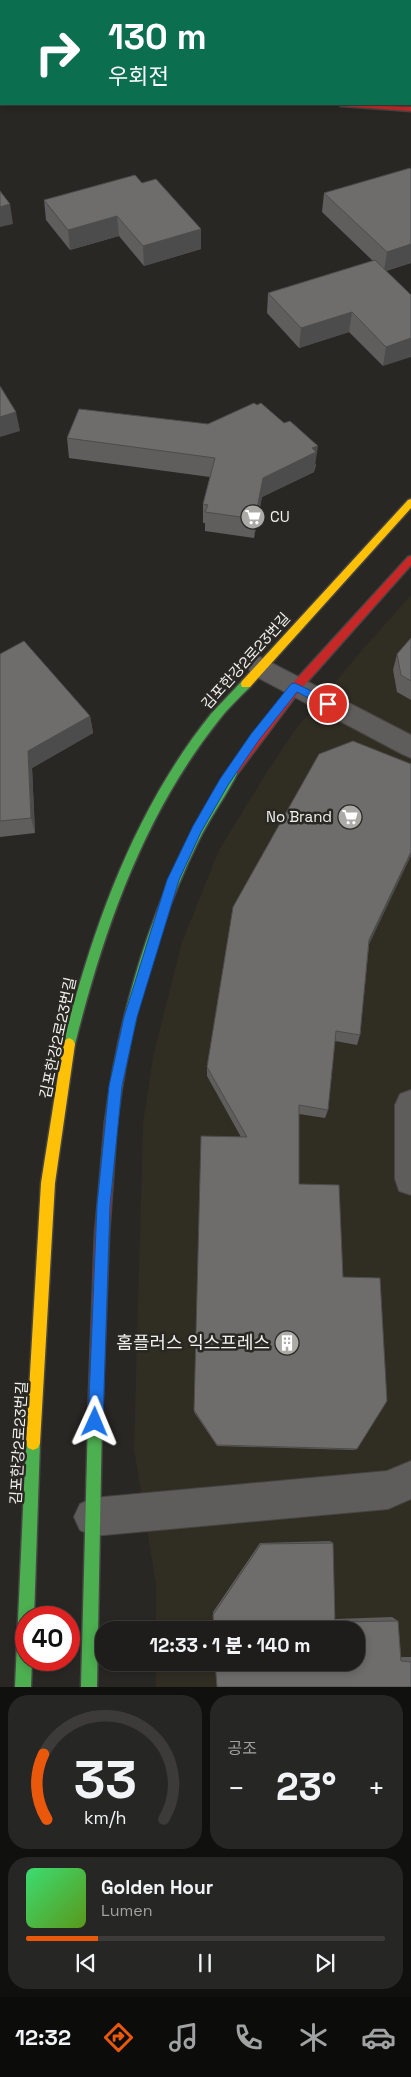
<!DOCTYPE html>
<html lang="ko">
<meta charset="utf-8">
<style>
:root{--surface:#1e1d1b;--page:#262624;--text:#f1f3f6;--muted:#a1a2a3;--line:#3c3b3a;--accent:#ea580c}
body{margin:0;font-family:"Space Grotesk","Noto Sans KR",sans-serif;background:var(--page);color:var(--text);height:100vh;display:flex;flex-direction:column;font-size:19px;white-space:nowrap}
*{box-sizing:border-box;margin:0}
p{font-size:16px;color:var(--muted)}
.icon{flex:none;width:28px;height:28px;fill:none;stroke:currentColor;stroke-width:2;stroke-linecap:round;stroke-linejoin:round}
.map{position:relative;height:1687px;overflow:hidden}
.panel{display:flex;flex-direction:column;gap:8px;padding:8px;background:#10100f;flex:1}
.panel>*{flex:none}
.top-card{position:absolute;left:0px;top:0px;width:411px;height:105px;box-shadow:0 2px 8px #0003,0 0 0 1px var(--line);background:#0b6e4f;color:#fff;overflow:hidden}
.speed{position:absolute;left:15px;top:1606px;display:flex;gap:10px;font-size:25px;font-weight:700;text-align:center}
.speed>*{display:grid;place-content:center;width:65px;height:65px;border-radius:50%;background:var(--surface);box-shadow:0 2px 8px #0003,0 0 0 1px var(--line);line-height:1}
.speed .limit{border:8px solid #d22;background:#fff;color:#111}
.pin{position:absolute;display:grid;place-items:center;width:42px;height:42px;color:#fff;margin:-21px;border:2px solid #fff;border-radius:50%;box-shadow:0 1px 5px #0007}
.me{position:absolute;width:55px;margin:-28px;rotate:1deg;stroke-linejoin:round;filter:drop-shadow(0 0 4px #0008)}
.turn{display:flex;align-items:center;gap:18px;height:105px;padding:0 25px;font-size:22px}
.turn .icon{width:65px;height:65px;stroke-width:2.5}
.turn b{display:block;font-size:35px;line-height:42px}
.big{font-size:38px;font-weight:800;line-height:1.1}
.panel .tile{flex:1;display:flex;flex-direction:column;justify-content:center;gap:8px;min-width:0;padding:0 18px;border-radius:20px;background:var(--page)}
.panel .dial{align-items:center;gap:0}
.dial svg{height:130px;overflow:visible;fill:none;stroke:var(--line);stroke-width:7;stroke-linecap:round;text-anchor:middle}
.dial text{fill:var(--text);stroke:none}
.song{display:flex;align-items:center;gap:15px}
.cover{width:60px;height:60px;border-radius:8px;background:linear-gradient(135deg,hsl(140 70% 55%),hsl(90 70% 35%))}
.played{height:5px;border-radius:2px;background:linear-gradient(90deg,var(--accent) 20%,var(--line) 20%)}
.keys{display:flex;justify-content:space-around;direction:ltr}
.heat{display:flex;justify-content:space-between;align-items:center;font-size:28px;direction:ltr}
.panel .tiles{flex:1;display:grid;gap:8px;grid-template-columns:1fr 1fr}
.tile:last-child{grid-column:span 2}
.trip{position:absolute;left:95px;top:1621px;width:270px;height:50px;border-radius:20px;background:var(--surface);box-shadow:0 2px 8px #0003,0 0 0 1px var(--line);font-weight:800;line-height:50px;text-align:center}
.dock{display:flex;height:80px;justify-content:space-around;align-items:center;background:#0c0c0b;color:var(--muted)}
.dock .icon{width:35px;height:35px}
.dock .active{color:var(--accent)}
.dock b{font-size:22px;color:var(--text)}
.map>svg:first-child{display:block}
.built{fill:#302d23}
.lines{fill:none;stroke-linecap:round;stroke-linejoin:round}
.street-casing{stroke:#464543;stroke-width:2}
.fast-casing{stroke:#464543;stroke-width:3}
.slow-casing{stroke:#464543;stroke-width:3}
.jam-casing{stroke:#464543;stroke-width:3}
.street{fill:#5e5d5b;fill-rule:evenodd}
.fast{fill:#4caf50;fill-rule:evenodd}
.slow{fill:#ffc107;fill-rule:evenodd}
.jam{fill:#c62828;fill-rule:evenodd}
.wall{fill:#5f5e5d}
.shaded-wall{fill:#4d4c4c}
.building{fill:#6e6d6c;stroke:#4d4c4c}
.route{fill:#1a73e8;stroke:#114b97}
.labels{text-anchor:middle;stroke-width:5;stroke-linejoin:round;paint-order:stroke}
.poi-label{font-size:15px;fill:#f2f1ee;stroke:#292823;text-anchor:start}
.street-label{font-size:15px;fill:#f2f1ee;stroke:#292823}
.near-poi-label{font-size:18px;fill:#f2f1ee;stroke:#292823;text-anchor:end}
</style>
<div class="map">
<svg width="411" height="1687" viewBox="0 0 411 1687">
<rect width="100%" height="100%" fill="#282724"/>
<!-- built -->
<polygon class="built" points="411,595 411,1687 156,1687 156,1663 356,1662 356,1630 156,1630 156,1584 134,1449 143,1124 153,1057 182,942 219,850 267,772 295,730 363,649"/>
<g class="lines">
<defs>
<g id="street">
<polygon points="260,657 411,735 411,758 402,754 251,674 248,667 251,660"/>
<polygon points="411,1090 411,1195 399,1191 395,1179 395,1105 400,1094"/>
<polygon points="411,1461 411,1499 388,1509 93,1536 80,1530 74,1517 80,1504 93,1498 387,1471"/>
</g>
<g id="fast">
<rect x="0" y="54" width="1" height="4"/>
<path d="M 246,680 L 250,681 L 251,684 L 250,687 C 239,698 228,708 219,720 C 144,814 104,929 75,1044 L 73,1048 L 69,1050 L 65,1048 L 63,1044 C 93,927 134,810 211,714 C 221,703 232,692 242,681 Z"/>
<path d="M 234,766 L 238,767 L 239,770 C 227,795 210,817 198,842 C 155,929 129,1027 117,1122 L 116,1127 L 111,1128 L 106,1127 L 105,1122 C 121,997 161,872 230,767 Z"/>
<polygon points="95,1412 100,1414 102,1419 97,1687 81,1687 88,1419 90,1414"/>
<polygon points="33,1436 38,1438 40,1443 34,1618 26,1618 26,1660 32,1660 31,1687 15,1687 26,1443 28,1438"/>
</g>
<g id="slow">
<polygon points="411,499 411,508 250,687 242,687 241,684 242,681 408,500"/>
<polygon points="69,1038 73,1040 75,1044 55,1183 40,1443 38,1448 33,1450 28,1448 26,1443 41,1183 63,1044 65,1040"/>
</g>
<g id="jam">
<rect x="0" y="76" width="1" height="4"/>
<polygon points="338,104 411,107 411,111 341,106"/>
<polygon points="411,556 411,565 301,689 238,773 230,773 229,770 230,767 293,683 408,557"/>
<polygon points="111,1116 116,1117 117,1122 109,1234 102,1419 100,1424 95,1426 90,1424 88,1419 95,1234 105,1122 106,1117"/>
</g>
</defs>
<!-- street casing -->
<use href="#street" class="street-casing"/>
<!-- fast casing -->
<use href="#fast" class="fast-casing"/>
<!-- slow casing -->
<use href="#slow" class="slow-casing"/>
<!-- jam casing -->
<use href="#jam" class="jam-casing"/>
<!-- street -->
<use href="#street" class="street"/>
<!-- fast -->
<use href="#fast" class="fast"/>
<!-- slow -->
<use href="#slow" class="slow"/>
<!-- jam -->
<use href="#jam" class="jam"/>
</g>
<!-- wall -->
<g class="wall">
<polygon points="0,0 411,0 411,58 410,58 410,1 1,1 1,31 0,31"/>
<polygon points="411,169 411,263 386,271 411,295 383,366 349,332 299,348 267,313 268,293 373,261 322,212 324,193"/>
<polygon points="142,183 201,229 201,249 144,266 119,236 70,250 46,220 44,200"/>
<polygon points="284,423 316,465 314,472 262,497 254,538 205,531 205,523 203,523 203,504 210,477 69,458 67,438 208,424"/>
<polygon points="411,638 411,700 397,692 393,670 397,654"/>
<polygon points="0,654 90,716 93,733 32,768 35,833 0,837"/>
<polygon points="369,945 360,1035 357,1045 335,1041 328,1110 325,1118 299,1114 299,1184 343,1277 357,1449 353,1450 217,1446 194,1412 194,1410 241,1137 207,1076 207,1067"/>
<polygon points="330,1541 333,1543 335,1619 392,1617 398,1621 401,1657 411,1657 411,1687 214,1630 213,1612 260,1543"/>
</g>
<!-- shaded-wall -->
<g class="shaded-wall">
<polygon points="10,204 13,224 0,227 0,207"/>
<polygon points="117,216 119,236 70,250 68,230"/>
<polygon points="201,229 201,249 144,266 143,246"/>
<polygon points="411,244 411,263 384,271 387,252"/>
<polygon points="352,312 349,332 299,348 301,328"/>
<polygon points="411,338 411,357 383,366 386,347"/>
<polygon points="16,412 20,431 0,437 0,417"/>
<polygon points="318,446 314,472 262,497 254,538 255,519 263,478 312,448"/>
<polygon points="90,716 93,733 32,768 35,833 31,818 28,751"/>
<polygon points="411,852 411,856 366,951 369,940"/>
</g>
<!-- building -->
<g class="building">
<polygon points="0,0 411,0 411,40 410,40 410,1 1,1 1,13 0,13"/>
<polygon points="410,168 411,169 411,244 387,252 324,193"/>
<polygon points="135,175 142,183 156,179 201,229 143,246 117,216 68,230 44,200"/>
<polygon points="0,191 10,204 0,207"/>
<polygon points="375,260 411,295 411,338 386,347 352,312 301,328 268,293"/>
<polygon points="0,386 16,412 0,417"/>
<polygon points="254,403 257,405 261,403 284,423 290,421 318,446 312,448 316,452 263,478 255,519 205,512 208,505 203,504 215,458 67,438 79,409 208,424"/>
<polygon points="411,638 411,681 401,675 397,654"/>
<polygon points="24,641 90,716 28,751 31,818 0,821 0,654"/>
<polygon points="353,741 411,764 411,852 369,940 360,1035 336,1031 328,1110 299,1105 299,1184 339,1185 343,1277 380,1278 387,1401 357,1449 217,1445 194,1410 201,1136 247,1137 207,1067 233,907 319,754"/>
<polygon points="333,1543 335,1622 398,1621 401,1661 411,1662 411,1687 217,1687 215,1662 356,1662 356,1630 214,1630 213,1615 261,1544"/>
</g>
<!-- route -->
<polygon class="route" points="295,683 332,701 333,704 328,708 297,692 259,740 228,785 201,832 179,880 137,1017 122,1086 110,1205 103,1422 101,1427 95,1429 90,1427 88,1422 97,1205 109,1086 124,1017 167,880 193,826 220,779 251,734 291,684"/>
<!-- icons -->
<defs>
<symbol id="supermarket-disc" viewBox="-11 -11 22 22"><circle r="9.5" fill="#abaaa7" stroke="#292823"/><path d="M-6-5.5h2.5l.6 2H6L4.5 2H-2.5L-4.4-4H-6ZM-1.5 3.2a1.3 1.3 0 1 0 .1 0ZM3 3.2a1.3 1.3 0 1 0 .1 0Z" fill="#fff"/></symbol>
<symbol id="building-disc" viewBox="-11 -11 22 22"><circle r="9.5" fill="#abaaa7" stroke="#292823"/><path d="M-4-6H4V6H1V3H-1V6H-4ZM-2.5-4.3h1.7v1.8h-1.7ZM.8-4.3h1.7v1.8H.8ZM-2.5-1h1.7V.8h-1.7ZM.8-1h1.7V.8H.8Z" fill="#fff"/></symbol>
</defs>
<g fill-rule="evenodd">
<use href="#supermarket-disc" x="239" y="503" width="28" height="28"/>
<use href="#supermarket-disc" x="336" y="803" width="28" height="28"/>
<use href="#building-disc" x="273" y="1329" width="28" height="28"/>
</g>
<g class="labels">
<!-- poi labels -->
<g class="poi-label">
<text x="270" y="522">CU</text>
<text x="332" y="822" text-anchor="end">No Brand</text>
</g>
<!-- street labels -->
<g class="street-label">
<text transform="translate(246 661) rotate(-48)" y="5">김포한강2로23번길</text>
<text transform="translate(58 1038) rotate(-78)" y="5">김포한강2로23번길</text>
<text transform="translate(19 1443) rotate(-87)" y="5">김포한강2로23번길</text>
</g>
<!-- near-poi labels -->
<g class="near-poi-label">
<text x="270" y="1349">홈플러스 익스프레스</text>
</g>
</g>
</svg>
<div class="speed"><div class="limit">40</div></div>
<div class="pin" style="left:328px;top:704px;background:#d93025"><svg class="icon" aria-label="arrive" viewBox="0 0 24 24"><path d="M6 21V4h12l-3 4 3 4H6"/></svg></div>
<svg class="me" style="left:95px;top:1422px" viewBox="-20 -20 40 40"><path d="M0-17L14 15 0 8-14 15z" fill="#1a73e8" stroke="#fff" stroke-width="4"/></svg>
<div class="trip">12:33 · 1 분 · 140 m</div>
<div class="top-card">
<div class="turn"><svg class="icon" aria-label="right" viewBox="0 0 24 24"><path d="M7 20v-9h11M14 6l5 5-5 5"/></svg><div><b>130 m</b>우회전</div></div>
</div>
</div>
<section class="panel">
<div class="tiles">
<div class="tile dial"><svg viewBox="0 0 100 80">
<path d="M14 69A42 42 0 1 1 86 69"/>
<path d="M14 69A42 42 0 0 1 12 29" stroke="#ea580c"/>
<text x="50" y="56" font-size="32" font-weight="700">33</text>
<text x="50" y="72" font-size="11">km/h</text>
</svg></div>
<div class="tile"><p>공조</p>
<div class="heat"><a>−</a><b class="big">23°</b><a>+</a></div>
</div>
<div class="tile">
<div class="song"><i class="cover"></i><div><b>Golden Hour</b><p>Lumen</p></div></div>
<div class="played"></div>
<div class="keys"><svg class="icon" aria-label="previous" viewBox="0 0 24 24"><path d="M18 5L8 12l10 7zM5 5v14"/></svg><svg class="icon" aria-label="pause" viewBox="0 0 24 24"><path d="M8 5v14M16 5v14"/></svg><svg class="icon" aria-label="next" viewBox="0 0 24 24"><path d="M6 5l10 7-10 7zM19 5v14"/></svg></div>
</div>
</div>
</section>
<nav class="dock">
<b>12:32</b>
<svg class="icon active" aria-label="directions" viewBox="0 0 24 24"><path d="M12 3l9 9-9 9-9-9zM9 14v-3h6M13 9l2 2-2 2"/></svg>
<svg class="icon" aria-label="music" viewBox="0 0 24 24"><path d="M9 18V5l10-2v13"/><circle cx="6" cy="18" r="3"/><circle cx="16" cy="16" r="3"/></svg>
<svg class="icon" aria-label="phone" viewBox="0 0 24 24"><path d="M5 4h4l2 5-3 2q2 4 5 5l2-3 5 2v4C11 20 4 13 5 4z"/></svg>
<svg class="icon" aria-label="climate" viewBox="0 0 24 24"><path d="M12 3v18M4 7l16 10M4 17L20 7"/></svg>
<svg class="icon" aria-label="car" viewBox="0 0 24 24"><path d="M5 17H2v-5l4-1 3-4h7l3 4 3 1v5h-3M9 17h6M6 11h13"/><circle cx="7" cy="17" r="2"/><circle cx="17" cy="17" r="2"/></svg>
</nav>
